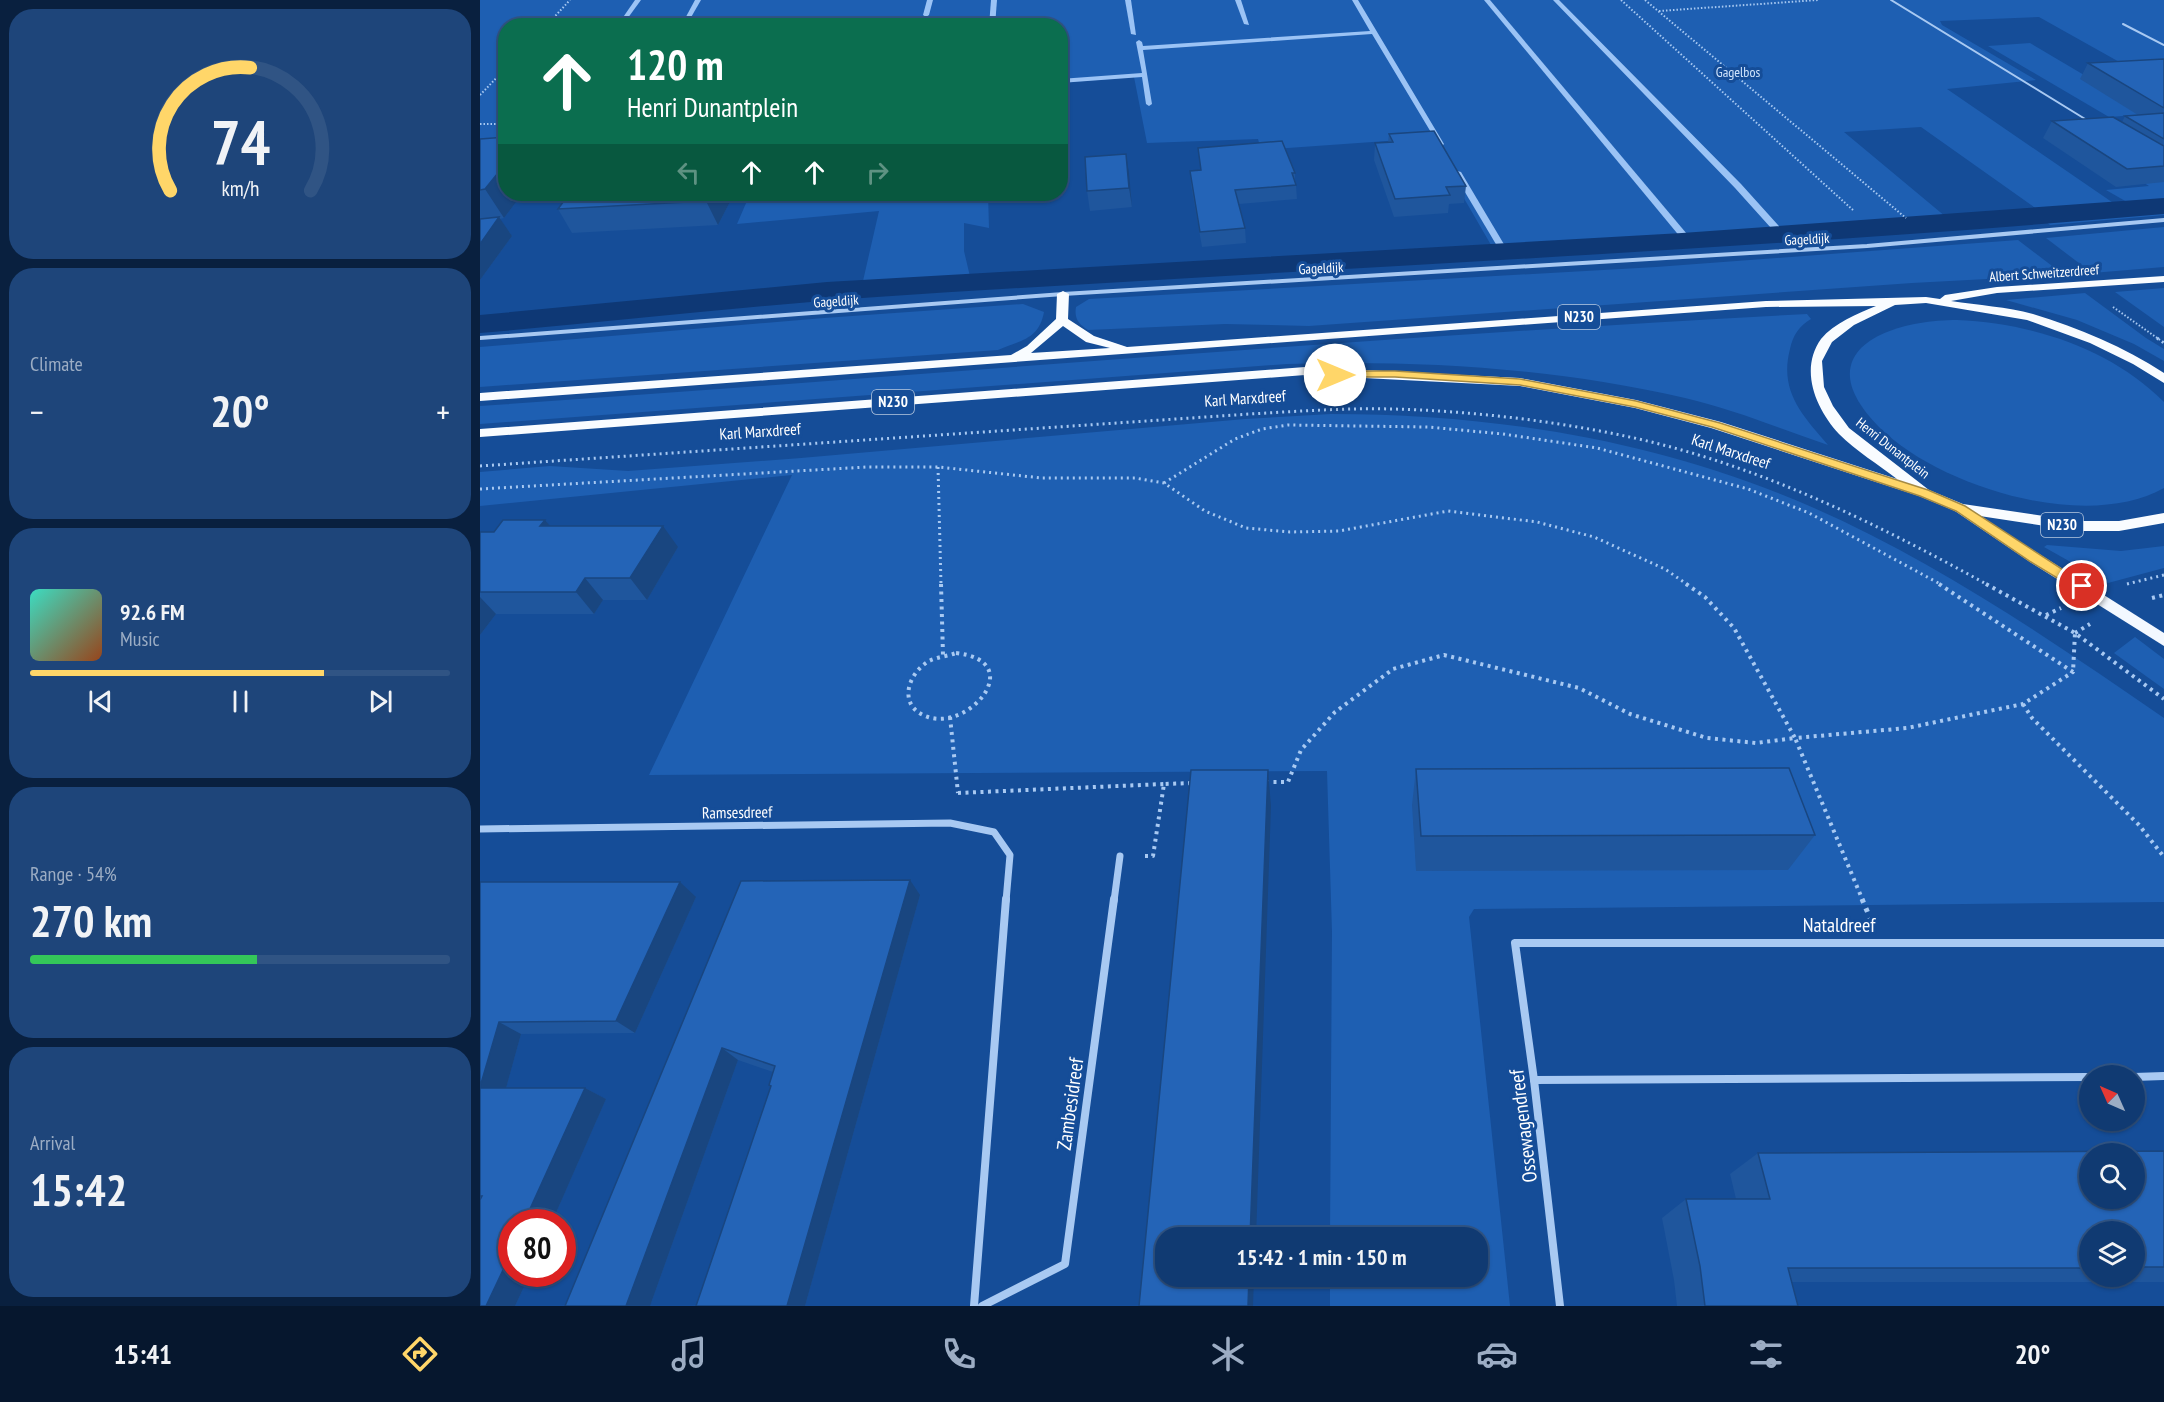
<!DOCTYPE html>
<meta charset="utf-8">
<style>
:root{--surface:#103a72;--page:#1e457a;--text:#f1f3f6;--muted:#9cadc4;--line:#305484;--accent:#ffd669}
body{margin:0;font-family:"PT Sans Narrow",sans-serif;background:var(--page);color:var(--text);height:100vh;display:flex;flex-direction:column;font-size:22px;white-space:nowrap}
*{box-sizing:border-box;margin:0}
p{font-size:20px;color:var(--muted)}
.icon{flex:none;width:33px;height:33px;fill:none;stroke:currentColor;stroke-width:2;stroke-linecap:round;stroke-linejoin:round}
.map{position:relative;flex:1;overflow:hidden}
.sheet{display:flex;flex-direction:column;gap:9px;padding:9px;background:#09203f;width:480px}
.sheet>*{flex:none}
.top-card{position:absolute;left:18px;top:18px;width:570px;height:183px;border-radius:24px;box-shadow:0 2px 4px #0004,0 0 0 2px var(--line);background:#0b6e4f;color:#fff;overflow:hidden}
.needle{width:39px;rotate:315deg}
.buttons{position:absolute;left:1599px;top:1065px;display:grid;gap:12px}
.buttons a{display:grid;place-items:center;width:66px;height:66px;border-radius:50%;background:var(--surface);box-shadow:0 2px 4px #0004,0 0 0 2px var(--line);font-size:30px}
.speed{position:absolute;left:18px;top:1209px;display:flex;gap:12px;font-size:30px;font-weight:700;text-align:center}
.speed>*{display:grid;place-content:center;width:78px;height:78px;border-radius:50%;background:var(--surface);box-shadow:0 2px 4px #0004,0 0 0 2px var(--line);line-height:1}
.speed .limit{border:9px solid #d22;background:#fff;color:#111}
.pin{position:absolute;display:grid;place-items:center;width:51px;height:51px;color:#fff;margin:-26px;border:3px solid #fff;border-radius:50%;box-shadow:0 2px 6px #0007}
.me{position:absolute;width:66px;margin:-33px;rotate:90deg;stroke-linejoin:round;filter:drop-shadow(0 0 4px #0008)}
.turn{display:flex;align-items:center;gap:21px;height:126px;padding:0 30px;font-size:27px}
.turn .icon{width:78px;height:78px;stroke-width:2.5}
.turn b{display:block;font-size:42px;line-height:51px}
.lanes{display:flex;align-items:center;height:57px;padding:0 30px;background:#0003;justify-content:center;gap:30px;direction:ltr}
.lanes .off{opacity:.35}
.big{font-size:45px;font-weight:800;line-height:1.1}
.sheet .tile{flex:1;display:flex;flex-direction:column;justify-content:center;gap:9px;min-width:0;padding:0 21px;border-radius:24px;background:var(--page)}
.sheet .dial{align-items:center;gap:0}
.dial svg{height:156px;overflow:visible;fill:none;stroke:var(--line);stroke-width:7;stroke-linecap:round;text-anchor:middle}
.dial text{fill:var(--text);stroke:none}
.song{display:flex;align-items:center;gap:18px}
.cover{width:72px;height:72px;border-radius:9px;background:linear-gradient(135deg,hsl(170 70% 55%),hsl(20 70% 35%))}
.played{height:6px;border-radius:3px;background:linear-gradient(90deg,var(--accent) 70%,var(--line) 70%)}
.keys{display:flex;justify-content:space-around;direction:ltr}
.heat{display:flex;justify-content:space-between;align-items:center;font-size:33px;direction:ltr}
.charge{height:9px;border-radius:4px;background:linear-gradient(90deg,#34c759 54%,var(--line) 0)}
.trip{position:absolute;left:675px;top:1227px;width:333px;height:60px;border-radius:24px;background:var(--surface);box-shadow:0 2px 4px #0004,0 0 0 2px var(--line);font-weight:800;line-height:60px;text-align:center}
.menu{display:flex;height:96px;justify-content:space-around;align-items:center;background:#06172e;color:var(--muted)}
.menu .icon{width:42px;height:42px}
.menu .on{color:var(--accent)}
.menu b{font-size:27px;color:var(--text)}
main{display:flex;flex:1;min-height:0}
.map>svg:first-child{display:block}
.green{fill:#1e5fb2}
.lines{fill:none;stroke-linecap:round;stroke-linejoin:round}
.stream{fill:#9bc3f5;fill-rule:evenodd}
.canal{fill:#0e3875;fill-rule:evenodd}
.path-far3{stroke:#a8c9f2;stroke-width:2;stroke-dasharray:1.5 2;stroke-linecap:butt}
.path-far2{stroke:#a8c9f2;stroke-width:3;stroke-dasharray:2 4;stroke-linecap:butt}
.path-far1{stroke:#a8c9f2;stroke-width:4;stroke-dasharray:3 4.5;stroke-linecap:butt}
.path{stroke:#a8c9f2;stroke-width:5;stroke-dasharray:4 6;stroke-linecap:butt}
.service{stroke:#a8c9f2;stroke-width:2}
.minor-far2{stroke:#a8c9f2;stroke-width:4}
.minor-far1{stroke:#a8c9f2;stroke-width:7}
.minor{stroke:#a8c9f2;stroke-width:8}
.primary{fill:#f3f8ff;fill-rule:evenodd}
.trunk{fill:#f9fcff;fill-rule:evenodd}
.wall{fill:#1f569d;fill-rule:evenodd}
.shaded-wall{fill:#194680}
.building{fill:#2464b7;stroke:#194680;stroke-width:1.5;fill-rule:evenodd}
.route{fill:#ffd669;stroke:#a68b44;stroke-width:1.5}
.labels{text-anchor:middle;stroke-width:6;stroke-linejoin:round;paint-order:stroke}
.far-park-label{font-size:14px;fill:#d0e4fc;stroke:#154d98}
.far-street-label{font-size:14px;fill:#fff;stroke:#154d98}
.shield{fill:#154d98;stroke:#b9cae0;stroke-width:1.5}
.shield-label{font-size:15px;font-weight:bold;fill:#fff}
.street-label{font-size:16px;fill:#fff;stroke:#154d98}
.near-street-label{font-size:20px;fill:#fff;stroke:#154d98}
</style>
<main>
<section class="sheet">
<div class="tile dial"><svg viewBox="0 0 100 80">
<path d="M14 69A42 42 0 1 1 86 69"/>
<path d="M14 69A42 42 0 0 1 55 6" stroke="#ffd669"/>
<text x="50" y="56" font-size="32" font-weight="700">74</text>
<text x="50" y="72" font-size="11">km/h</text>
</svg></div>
<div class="tile"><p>Climate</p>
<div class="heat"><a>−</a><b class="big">20°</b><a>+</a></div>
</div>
<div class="tile">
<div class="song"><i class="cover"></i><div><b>92.6 FM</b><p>Music</p></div></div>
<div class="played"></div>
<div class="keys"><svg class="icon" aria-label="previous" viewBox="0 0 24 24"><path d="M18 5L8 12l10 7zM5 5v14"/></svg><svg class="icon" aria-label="pause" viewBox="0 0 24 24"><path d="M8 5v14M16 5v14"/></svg><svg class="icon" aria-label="next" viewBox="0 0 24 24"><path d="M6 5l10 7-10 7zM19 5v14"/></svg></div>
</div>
<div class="tile"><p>Range · 54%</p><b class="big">270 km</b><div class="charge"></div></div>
<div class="tile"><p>Arrival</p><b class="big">15:42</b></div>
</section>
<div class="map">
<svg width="1684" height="1306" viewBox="0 0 1684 1306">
<rect width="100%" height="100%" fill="#154d98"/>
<!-- green -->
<g class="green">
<polygon points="0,0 1684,0 1684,87 1559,17 1460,21 1462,25 1556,80 1467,89 1645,211 1568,217 1441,127 1364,132 1478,227 1308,241 1018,257 949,138 781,150 778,139 667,143 654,77 581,83 580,26 26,26 25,159 0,161"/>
<polygon points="1550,43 1670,114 1629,117 1508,46"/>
<polygon points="1647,172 1684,180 1684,202 1647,202 1626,190 1669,186"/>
<polygon points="270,194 508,194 509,228 484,223 484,251 492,285 380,294 399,211 257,224"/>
<polygon points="1684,209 1684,215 1570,225 1564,220"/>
<polygon points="1684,227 1684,267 1612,273 1566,238"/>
<path d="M 1538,240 L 1584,275 L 1432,283 L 829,326 L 745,324 L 608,330 C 599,324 594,319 596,307 L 609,299 L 1176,267 Z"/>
<polygon points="1684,288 1684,327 1635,292"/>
<polygon points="1605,293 1666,338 1684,349 1684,361 1654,344 1597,320 1526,300"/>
<path d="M 543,304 L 564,312 C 559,339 542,340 518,350 L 0,387 L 0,347 L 344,318 Z"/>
<path d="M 1327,314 L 1331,319 C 1319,326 1313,335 1310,349 C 1299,391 1322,415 1348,445 C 1301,429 1253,409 1205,398 C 1074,368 941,360 807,364 L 0,424 L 0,406 C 442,376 884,337 1327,314 Z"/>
<path d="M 1477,320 C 1551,323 1630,348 1684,402 L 1684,488 C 1606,532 1459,487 1399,427 C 1325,352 1407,320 1477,320 Z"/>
<path d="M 851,414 C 1017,414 1182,441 1334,508 C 1459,563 1572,641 1684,718 L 1684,902 L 994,909 L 989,917 L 1030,1306 L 850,1306 L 850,1277 L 998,1276 L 998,1238 L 850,1237 L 852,932 L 847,771 L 169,775 L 312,475 L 0,506 L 0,472 L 70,466 L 148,471 L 321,458 L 765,419 Z"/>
<polygon points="1567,545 1641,551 1684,546 1684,568 1628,583 1564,547"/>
<polygon points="1655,637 1684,659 1684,689 1634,653"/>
</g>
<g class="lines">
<!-- stream -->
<g class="stream">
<polygon points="155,0 161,0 142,26 137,26"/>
<polygon points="215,0 221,0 206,26 201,26"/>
<polygon points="447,0 453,0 449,15 446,17 443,15"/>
<polygon points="511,0 517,0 515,26 509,26"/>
<polygon points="645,0 651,0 656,35 651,34"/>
<polygon points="755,0 761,0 769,25 764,24"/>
<polygon points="872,0 878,0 964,144 963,145 958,144 892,34 663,50 672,104 669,106 666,104 662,77 580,83 580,79 662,73 656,42 659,40 662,42 663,46 890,31"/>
<polygon points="1004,0 1010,0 1212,240 1212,244 1206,244"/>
<polygon points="1073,0 1079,0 1261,184 1306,234 1306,238 1300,238 1255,188"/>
<polygon points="974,170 981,172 1028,251 1027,253 1020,251 973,172"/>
</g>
<!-- canal -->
<path class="canal" d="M 1684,198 L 1684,214 C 1256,251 826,269 397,297 C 264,306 132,322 0,333 L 0,315 L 347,282 L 1202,233 Z"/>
<!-- path-far3 -->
<g class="path-far3">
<polyline points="1141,0 1374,211"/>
<polyline points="1165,0 1426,218"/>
<polyline points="1179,11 1338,0"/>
<polyline points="66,26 90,0"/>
<polyline points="0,95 26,68"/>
<polyline points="0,124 26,124"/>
<polyline points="1633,307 1680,340"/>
</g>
<!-- path-far2 -->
<g class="path-far2">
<polyline points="1677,338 1684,343"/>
<path d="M 0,466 L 770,414 C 803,412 836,410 870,409 C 956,407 1060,418 1145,436 C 1274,463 1394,522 1508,585"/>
<polyline points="458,467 461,585"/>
<polyline points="684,483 755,439 782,429 808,425 948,427 1023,434 1117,448 1268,489 1329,513 1462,585"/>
<polyline points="0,489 387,467 458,467 562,478 655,478 684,483 725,511 766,528 810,532 859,531 968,511 1057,522 1114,537 1185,569 1208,585"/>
<polyline points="1647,584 1684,575"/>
</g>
<!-- path-far1 -->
<g class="path-far1">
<polyline points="461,584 463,655"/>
<polyline points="1206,584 1225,597 1254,628 1315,738 1427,728 1543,704 1593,672"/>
<polyline points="1459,584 1593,672 1595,633"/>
<polyline points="1506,584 1595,633 1684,699"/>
<polyline points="1672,598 1684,595"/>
<polyline points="1566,615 1581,608"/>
<polyline points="1595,633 1610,624"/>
<path d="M 476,653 C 548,661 490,731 448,717 C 417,707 427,674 449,661 C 457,657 468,656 476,653 Z"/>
<polyline points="1543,704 1552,718 1659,825 1684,857"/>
<polyline points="470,717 478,793"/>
<polyline points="786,782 808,782 821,750 855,712 913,669 964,655 1099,688 1150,714 1227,738 1276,743 1315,738 1383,901"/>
<polyline points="478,793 684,784"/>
<polyline points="665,856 673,856 684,784 712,783"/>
</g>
<!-- path -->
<polyline class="path" points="1382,899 1390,918"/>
<!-- service -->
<g class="service">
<polyline points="1411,0 1610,122"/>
<polyline points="1643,24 1684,45"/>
</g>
<!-- minor-far2 -->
<polyline class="minor-far2" points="0,338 583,294 1387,246 1684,220"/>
<!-- minor-far1 -->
<g class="minor-far1">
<polyline points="0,829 470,823 514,832 530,855 526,901"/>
<polyline points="634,901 640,856"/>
</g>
<!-- minor -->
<g class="minor">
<polyline points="1654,1077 1684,1076"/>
<polyline points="1054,1080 1610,1077"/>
<polyline points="494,1306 526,899"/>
<polyline points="502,1306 585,1264 634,899"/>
<polyline points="1080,1306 1054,1080 1035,943 1684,943"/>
</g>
<!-- primary -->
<polygon class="primary" points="1480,504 1684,633 1684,646 1550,562 1475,511 1473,508"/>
<!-- trunk -->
<path class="trunk" d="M 1684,276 L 1684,282 L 1517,293 L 1471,301 C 1498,305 1527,307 1553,314 C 1599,328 1644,347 1684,373 L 1684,383 L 1653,364 L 1610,343 L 1547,320 L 1446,303 L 1415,305 L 1374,325 L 1352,342 L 1342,361 L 1344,387 L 1353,406 L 1369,428 L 1449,490 L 1483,504 L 1598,521 L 1639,521 L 1684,513 L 1684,523 L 1639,531 L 1598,531 L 1480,513 L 1439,496 L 1231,428 L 1155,408 L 1040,386 L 825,375 L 0,437 L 0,429 L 825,367 L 1040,378 L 1156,400 L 1241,422 L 1417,479 C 1399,465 1376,451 1359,434 C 1336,409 1319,370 1341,339 C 1354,323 1377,314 1396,306 L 1286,307 L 0,401 L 0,393 L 531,355 L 547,346 L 576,319 L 577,294 L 583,291 L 589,294 L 588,319 L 614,336 L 647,347 L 1286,301 L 1446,297 L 1460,299 L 1465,295 L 1517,287 ZM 583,326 L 606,342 L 630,348 L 551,353 Z"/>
</g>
<!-- wall -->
<g class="wall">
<polygon points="1684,59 1684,182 1636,187 1563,138 1572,121 1642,122 1645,116 1658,115 1600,79 1608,63"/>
<polygon points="909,134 986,186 984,203 969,204 968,213 914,217 894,160 895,143 908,142"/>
<polygon points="0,139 26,194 42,194 24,218 20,219 32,236 0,280"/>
<polygon points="718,148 815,173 815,181 816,185 817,199 759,204 765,228 766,243 722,247 711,185 710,171 721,170"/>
<polygon points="646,154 652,207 610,211 607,191"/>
<polygon points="254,194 238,225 92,233 78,209"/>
<polygon points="65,520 70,526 198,547 167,600 123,600 114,614 16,614 0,635 0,532 14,532"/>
<polygon points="936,769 1335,835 1308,870 936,871 932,805"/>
<polygon points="261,881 440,895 325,1306 216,1306 291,1087 289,1085 293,1072 258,1060 170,1306"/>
<polygon points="0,882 216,897 155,1033 41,1034 26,1088 105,1088 126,1099 72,1222 32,1222 32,1274 50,1274 35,1306 0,1306 2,1196"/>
<path d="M 1684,1151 L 1684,1282 L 1312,1282 L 1318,1306 L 1197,1306 L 1194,1280 L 1182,1218 L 1206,1199 L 1256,1199 L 1250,1174 L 1278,1153 ZM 1610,1232 L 1654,1232 L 1654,1276 L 1610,1276 Z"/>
</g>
<!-- shaded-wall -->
<g class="shaded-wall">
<polygon points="646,154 649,173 652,207 649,188"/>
<polygon points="26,163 26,194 42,194 24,218 5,189"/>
<polygon points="231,194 254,194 238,225 226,201"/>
<polygon points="19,217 32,236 0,280 0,244"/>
<polygon points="65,520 83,541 60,526"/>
<polygon points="183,526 198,547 167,600 150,578"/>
<polygon points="105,578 123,600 114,614 96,592"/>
<polygon points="0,597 16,614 0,635"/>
<polygon points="788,770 791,806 776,1238 770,1238"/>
<polygon points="430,880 440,895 325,1306 307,1306"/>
<polygon points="200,882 216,897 155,1033 136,1021"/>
<polygon points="19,1022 41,1034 23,1099 0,1088"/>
<polygon points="242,1048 258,1060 170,1306 146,1306"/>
<polygon points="105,1088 126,1099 72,1222 44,1222"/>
<polygon points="32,1251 32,1274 50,1274 35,1306 6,1306"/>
<polygon points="769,1276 774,1276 773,1306 768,1306"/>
</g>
<!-- building -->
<g class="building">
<polygon points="1684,59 1684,108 1608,63"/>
<polygon points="1684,113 1684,139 1645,116"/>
<polygon points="1633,117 1684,146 1684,166 1647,169 1572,121"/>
<polygon points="954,131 986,186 966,187 970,195 915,199 895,143 913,142 909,134"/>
<polygon points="26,137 26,163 5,189 0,190 0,139"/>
<polygon points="802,141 815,173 812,173 816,185 755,190 765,228 720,232 710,171 721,170 718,148"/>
<polygon points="646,154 649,188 607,191 605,157"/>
<polygon points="89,194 231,194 226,201 78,209"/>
<polygon points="19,217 0,244 0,219"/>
<polygon points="23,520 65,520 60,526 183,526 150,578 105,578 96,592 0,592 0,532 14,532"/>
<polygon points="1309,768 1335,835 941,836 936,769"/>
<polygon points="711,770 788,770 770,1238 686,1238 686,1276 769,1276 768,1306 659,1306"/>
<polygon points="430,880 307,1306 216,1306 291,1086 289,1085 295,1066 242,1048 146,1306 85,1306 261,881"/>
<polygon points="0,882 200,882 136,1021 19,1022 0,1087"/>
<polygon points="0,1088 105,1088 44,1222 32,1222 32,1251 6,1306 0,1306 0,1200 2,1196 0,1196"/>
<path d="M 1684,1151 L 1684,1267 L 1654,1267 L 1654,1232 L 1610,1232 L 1610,1268 L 1308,1268 L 1318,1306 L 1225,1306 L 1220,1266 L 1206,1199 L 1290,1199 L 1278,1153 ZM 1610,1154 L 1654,1154 L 1654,1198 L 1610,1198 Z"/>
</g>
<!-- route -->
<polygon class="route" points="855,371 915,371 1040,379 1156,401 1240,423 1448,490 1485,506 1608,586 1602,591 1597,590 1551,562 1476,511 1440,496 1232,427 1155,407 1040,385 915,377 851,377 849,375"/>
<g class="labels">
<!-- far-park labels -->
<g class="far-park-label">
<text x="1258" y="77">Gagelbos</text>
</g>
<!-- far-street labels -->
<g class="far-street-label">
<text transform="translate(1327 239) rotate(-3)" y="5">Gageldijk</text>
<text transform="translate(841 268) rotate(-3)" y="5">Gageldijk</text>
<text transform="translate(1564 273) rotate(-4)" y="5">Albert Schweitzerdreef</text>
<text transform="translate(356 301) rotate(-4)" y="5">Gageldijk</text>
<text transform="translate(1413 448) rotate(38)" y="5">Henri Dunantplein</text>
</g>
<!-- shield labels -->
<g class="shield">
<rect x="1078" y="305" width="42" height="24" rx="4.5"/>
<rect x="392" y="390" width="42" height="24" rx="4.5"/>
<rect x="1561" y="513" width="42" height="24" rx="4.5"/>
</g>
<g class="shield-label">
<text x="1099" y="322">N230</text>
<text x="413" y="407">N230</text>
<text x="1582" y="530">N230</text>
</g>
<!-- street labels -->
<g class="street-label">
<text transform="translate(765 398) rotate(-4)" y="6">Karl Marxdreef</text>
<text transform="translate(280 431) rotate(-4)" y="6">Karl Marxdreef</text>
<text transform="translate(1251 451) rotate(18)" y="6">Karl Marxdreef</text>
<text transform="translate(257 812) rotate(-1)" y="6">Ramsesdreef</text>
</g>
<!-- near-street labels -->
<g class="near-street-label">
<text x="1359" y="932">Nataldreef</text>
<text transform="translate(590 1104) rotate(-82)" y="7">Zambesidreef</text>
<text transform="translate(1043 1126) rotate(-97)" y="7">Ossewagendreef</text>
</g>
</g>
</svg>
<div class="buttons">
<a><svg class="needle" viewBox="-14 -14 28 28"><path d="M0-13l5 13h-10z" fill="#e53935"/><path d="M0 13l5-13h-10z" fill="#9cadc4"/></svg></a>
<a><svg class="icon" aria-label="search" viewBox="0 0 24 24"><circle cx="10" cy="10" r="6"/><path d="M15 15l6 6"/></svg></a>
<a><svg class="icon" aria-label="layers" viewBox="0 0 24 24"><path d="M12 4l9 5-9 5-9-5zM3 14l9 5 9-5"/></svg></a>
</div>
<div class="speed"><div class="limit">80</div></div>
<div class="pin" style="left:1602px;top:586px;background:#d93025"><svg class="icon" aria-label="arrive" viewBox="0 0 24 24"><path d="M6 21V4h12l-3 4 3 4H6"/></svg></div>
<svg class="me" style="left:855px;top:375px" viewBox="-20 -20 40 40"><circle r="19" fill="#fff"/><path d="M0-13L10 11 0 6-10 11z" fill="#ffd669"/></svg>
<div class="trip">15:42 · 1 min · 150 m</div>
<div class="top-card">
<div class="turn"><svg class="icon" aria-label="ahead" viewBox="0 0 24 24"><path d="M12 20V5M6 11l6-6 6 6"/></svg><div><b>120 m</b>Henri Dunantplein</div></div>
<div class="lanes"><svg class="icon off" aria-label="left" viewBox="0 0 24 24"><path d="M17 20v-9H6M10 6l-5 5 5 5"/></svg><svg class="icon" aria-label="ahead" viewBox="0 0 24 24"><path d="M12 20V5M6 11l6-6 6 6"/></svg><svg class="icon" aria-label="ahead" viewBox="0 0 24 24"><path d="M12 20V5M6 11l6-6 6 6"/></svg><svg class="icon off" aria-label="right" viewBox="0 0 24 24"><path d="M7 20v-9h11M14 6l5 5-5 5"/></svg></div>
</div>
</div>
</main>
<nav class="menu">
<b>15:41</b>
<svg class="icon on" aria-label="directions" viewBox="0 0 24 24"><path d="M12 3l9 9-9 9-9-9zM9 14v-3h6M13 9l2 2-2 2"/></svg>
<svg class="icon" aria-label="music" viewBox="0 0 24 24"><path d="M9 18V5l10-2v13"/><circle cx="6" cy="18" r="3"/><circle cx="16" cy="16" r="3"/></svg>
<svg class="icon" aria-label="phone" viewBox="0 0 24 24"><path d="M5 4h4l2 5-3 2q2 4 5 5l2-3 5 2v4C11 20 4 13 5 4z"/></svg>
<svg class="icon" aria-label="climate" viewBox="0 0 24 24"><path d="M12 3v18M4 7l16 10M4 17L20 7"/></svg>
<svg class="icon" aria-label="car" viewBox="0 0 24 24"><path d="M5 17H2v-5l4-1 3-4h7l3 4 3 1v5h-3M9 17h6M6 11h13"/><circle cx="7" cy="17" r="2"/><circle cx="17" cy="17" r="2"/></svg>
<svg class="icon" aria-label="filters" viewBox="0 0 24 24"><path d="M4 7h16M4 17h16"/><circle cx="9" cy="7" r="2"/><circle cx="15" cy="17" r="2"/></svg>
<b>20°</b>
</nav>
